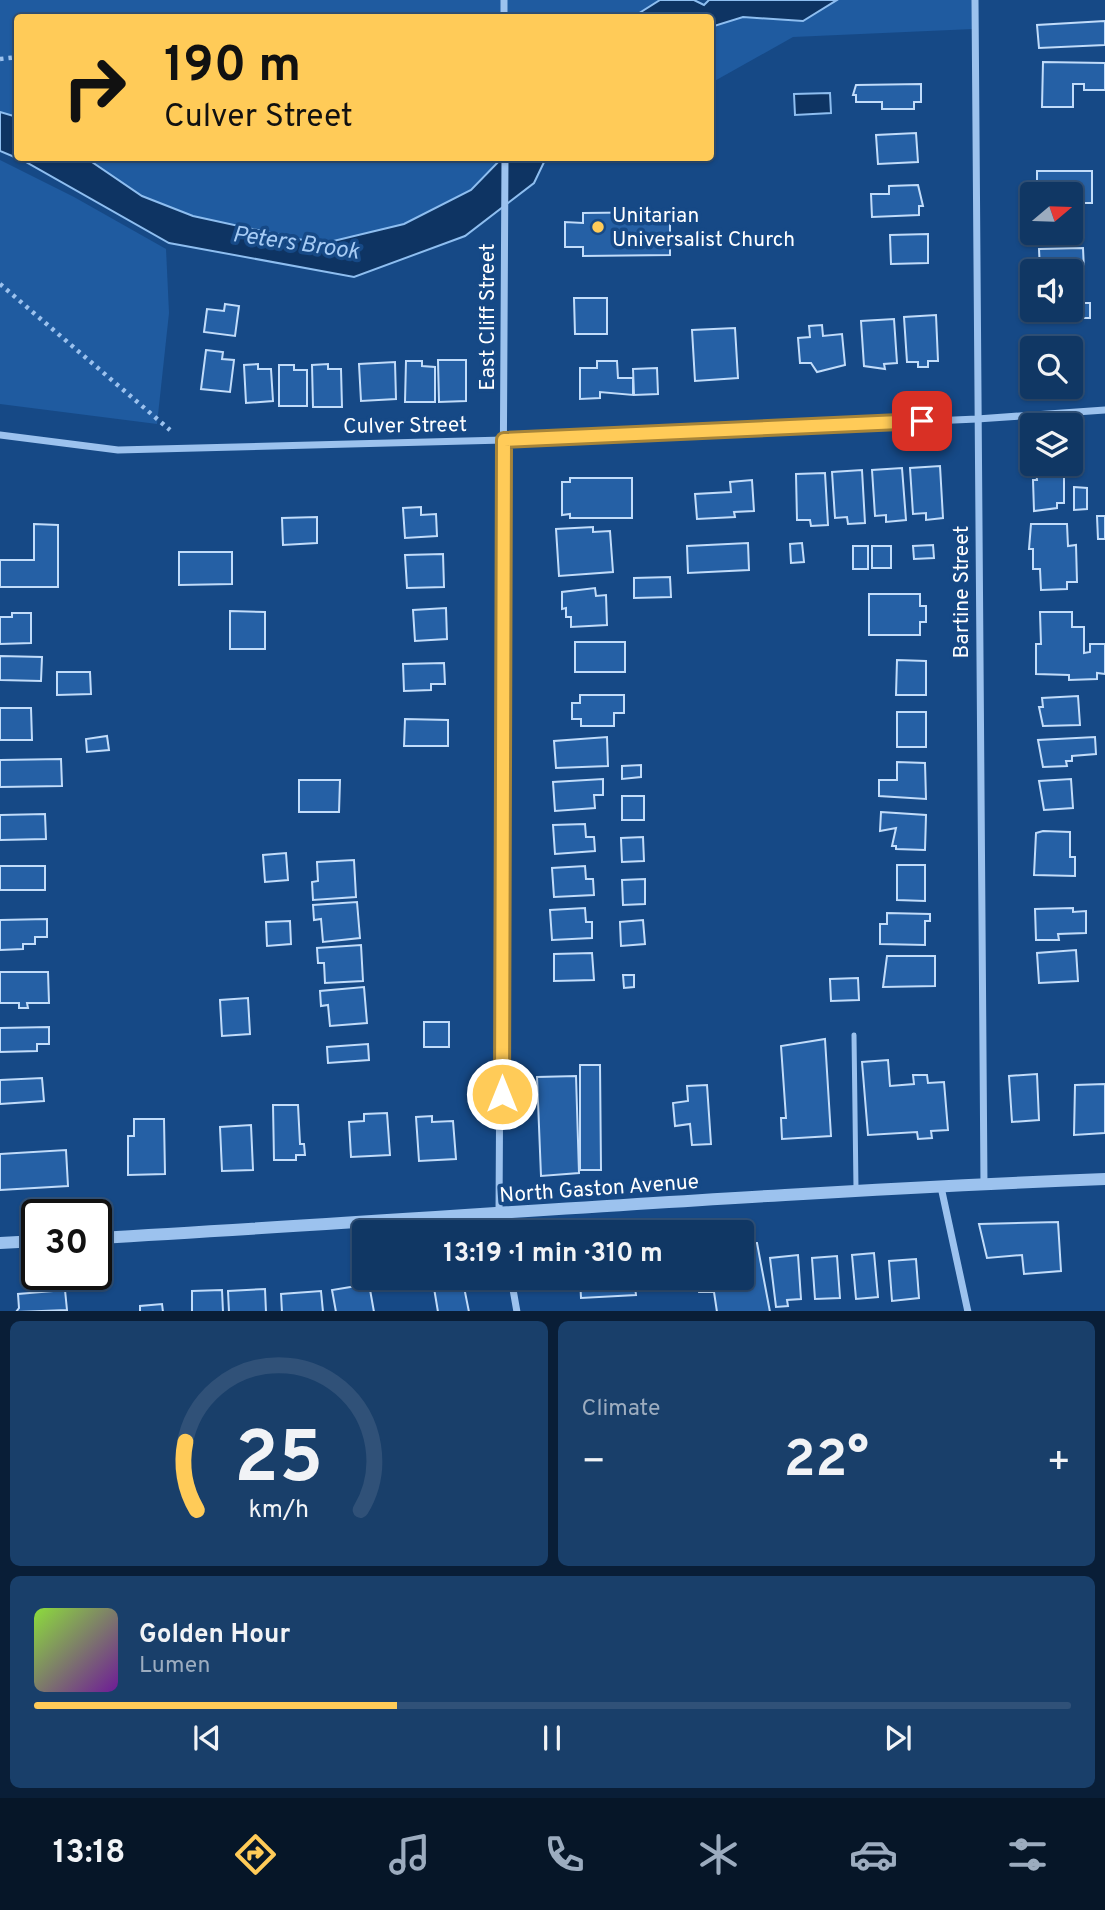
<!DOCTYPE html>
<meta charset="utf-8">
<style>
:root{--surface:#103764;--page:#193f6a;--text:#f1f3f6;--muted:#9cacbf;--line:#305178;--accent:#ffcb58}
body{margin:0;font-family:Overpass,sans-serif;background:var(--page);color:var(--text);height:100vh;display:flex;flex-direction:column;font-size:26px;white-space:nowrap}
*{box-sizing:border-box;margin:0}
p{font-size:23px;color:var(--muted)}
.icon{flex:none;width:38px;height:38px;fill:none;stroke:currentColor;stroke-width:2;stroke-linecap:round;stroke-linejoin:round}
.map{position:relative;height:1311px;overflow:hidden}
.sheet{display:flex;flex-direction:column;gap:10px;padding:10px;background:#091e37;flex:1}
.sheet>*{flex:none}
.hud{position:absolute;left:14px;top:14px;width:700px;height:147px;border-radius:7px;box-shadow:0 2px 5px #0004,0 0 0 2px var(--line);background:#ffcb58;color:#111;overflow:hidden}
.needle{width:46px;rotate:71deg}
.tools{position:absolute;left:1020px;top:182px;display:grid;gap:14px}
.tools a{display:grid;place-items:center;width:63px;height:63px;border-radius:7px;background:var(--surface);box-shadow:0 2px 5px #0004,0 0 0 2px var(--line);font-size:35px}
.speed{position:absolute;left:21px;top:1199px;display:flex;gap:14px;font-size:35px;font-weight:700;text-align:center}
.speed>*{display:grid;place-content:center;width:91px;height:91px;border-radius:50%;background:var(--surface);box-shadow:0 2px 5px #0004,0 0 0 2px var(--line);line-height:1}
.speed .limit{border:4px solid #111;border-radius:10px;background:#fff;color:#111}
.pin{position:absolute;display:grid;place-items:center;width:60px;height:60px;color:#fff;margin:-30px;border-radius:14px;box-shadow:0 4px 10px #0006}
.me{position:absolute;width:77px;margin:-38px;rotate:0deg;stroke-linejoin:round;filter:drop-shadow(0 0 5px #0008)}
.turn{display:flex;align-items:center;gap:24px;height:147px;padding:0 35px;font-size:32px}
.turn .icon{width:91px;height:91px;stroke-width:2.5}
.turn b{display:block;font-size:49px;line-height:60px}
.big{font-size:52px;font-weight:700;line-height:1.1}
.sheet .widget{flex:1;display:flex;flex-direction:column;justify-content:center;gap:10px;min-width:0;padding:0 24px;border-radius:10px;background:var(--page)}
.sheet .dial{align-items:center;gap:0}
.dial svg{height:182px;overflow:visible;fill:none;stroke:var(--line);stroke-width:7;stroke-linecap:round;text-anchor:middle}
.dial text{fill:var(--text);stroke:none}
.song{display:flex;align-items:center;gap:21px}
.cover{width:84px;height:84px;border-radius:10px;background:linear-gradient(135deg,hsl(90 70% 55%),hsl(280 70% 35%))}
.played{height:7px;border-radius:4px;background:linear-gradient(90deg,var(--accent) 35%,var(--line) 35%)}
.keys{display:flex;justify-content:space-around;direction:ltr}
.heat{display:flex;justify-content:space-between;align-items:center;font-size:38px;direction:ltr}
.sheet .tiles{flex:1;display:grid;gap:10px;grid-template-columns:1fr 1fr}
.widget:last-child{grid-column:span 2}
.trip{position:absolute;left:352px;top:1220px;width:402px;height:70px;border-radius:7px;background:var(--surface);box-shadow:0 2px 5px #0004,0 0 0 2px var(--line);font-weight:700;line-height:70px;text-align:center}
.tabs{display:flex;height:112px;justify-content:space-around;align-items:center;background:#061628;color:var(--muted)}
.tabs .icon{width:49px;height:49px}
.tabs .selected{color:var(--accent)}
.tabs b{font-size:32px;color:var(--text)}
.map>svg:first-child{display:block}
.green{fill:#1f5ba0}
.water{fill:#0e3463;stroke:#8ebef0;stroke-width:2}
.building{fill:#2560a5;stroke:#c1dcfa;stroke-width:2}
.lines{fill:none;stroke-linecap:round;stroke-linejoin:round}
.path{stroke:#9cc2ee;stroke-width:4.5;stroke-dasharray:3.5 5;stroke-linecap:butt}
.service{stroke:#9cc2ee;stroke-width:5}
.minor{stroke:#9cc2ee;stroke-width:7}
.tertiary{stroke:#9cc2ee;stroke-width:12}
.route-casing{stroke:#a68439;stroke-width:18}
.route{stroke:#ffcb58;stroke-width:12}
.poi-dot{fill:#ffcb58;stroke:#164986;stroke-width:2.5}
.labels{text-anchor:middle;stroke-width:7;stroke-linejoin:round;paint-order:stroke}
.poi-label{font-size:21px;fill:#fff;stroke:#164986;text-anchor:start}
.street-label{font-size:21px;fill:#fff;stroke:#164986}
.water-label{font-size:23px;font-style:italic;fill:#a7ccf5;stroke:#164986}
</style>
<div class="map">
<svg width="1105" height="1312" viewBox="0 0 1105 1312">
<rect width="100%" height="100%" fill="#164986"/>
<!-- green -->
<g class="green">
<polygon points="0,0 660,0 633,18 18,18 17,117 0,112"/>
<polygon points="837,0 973,0 973,29 793,37 711,83 711,27 743,17 803,21"/>
<polygon points="86,158 502,158 471,190 404,224 321,244 193,216 142,196"/>
<polygon points="0,160 74,197 166,249 169,313 157,424 0,404"/>
</g>
<!-- water -->
<g class="water">
<polygon points="660,0 694,0 704,5 709,0 837,0 803,21 743,17 711,27 710,18 633,17"/>
<polygon points="830,93 831,113 795,115 794,94"/>
<polygon points="0,112 17,117 18,158 86,158 142,196 193,216 321,244 404,224 471,190 502,158 546,158 534,183 465,236 354,277 169,243 24,161 0,151"/>
</g>
<!-- building -->
<g class="building">
<polygon points="1105,21 1105,45 1039,48 1037,25"/>
<polygon points="1043,62 1105,63 1105,90 1084,90 1084,84 1073,84 1073,107 1042,107"/>
<polygon points="921,84 921,102 914,102 914,109 882,109 882,102 856,102 856,95 853,95 856,85"/>
<polygon points="916,133 918,162 878,164 876,135"/>
<polygon points="1037,171 1092,171 1092,203 1071,203 1071,194 1037,194"/>
<polygon points="918,185 923,206 919,206 919,215 872,217 871,194 889,194 889,186"/>
<polygon points="670,212 670,255 583,256 583,247 565,247 565,222 583,223 583,213"/>
<polygon points="928,234 928,263 891,264 890,235"/>
<polygon points="1083,248 1084,270 1040,270 1039,249"/>
<polygon points="574,298 607,298 607,334 575,334"/>
<polygon points="1071,298 1078,298 1078,303 1090,303 1090,318 1080,318 1080,321 1047,321 1047,310 1071,310"/>
<polygon points="225,304 239,306 235,336 204,332 207,309 224,311"/>
<polygon points="936,315 938,361 928,361 928,367 918,367 918,362 907,362 904,317"/>
<polygon points="894,319 897,363 884,364 885,369 864,366 861,321"/>
<polygon points="822,325 823,336 842,334 845,365 817,372 811,363 800,363 798,338 810,337 809,326"/>
<polygon points="735,328 738,378 695,381 692,330"/>
<polygon points="206,350 223,352 222,359 234,360 230,392 201,389"/>
<polygon points="438,360 466,360 466,401 439,402"/>
<polygon points="406,361 422,361 422,366 435,367 435,402 405,402"/>
<polygon points="597,361 617,361 618,378 633,378 633,395 600,392 600,398 580,399 580,368 597,368"/>
<polygon points="395,362 396,399 361,401 359,364"/>
<polygon points="258,364 258,369 271,369 273,401 246,403 244,365"/>
<polygon points="328,364 328,369 341,369 342,407 313,407 312,365"/>
<polygon points="279,365 294,365 294,370 307,370 307,406 279,406"/>
<polygon points="657,368 658,394 634,395 633,369"/>
<polygon points="940,466 943,518 926,520 926,513 913,514 910,468"/>
<polygon points="902,468 906,520 886,522 886,515 875,516 872,470"/>
<polygon points="862,470 865,523 848,524 847,517 835,518 832,472"/>
<polygon points="1036,472 1064,472 1064,503 1057,503 1057,508 1034,511 1033,480 1037,480"/>
<polygon points="825,473 828,525 811,526 810,520 797,520 796,474"/>
<polygon points="570,478 632,478 632,518 570,518 570,514 562,515 562,482 570,482"/>
<polygon points="752,480 754,511 734,512 735,517 697,519 695,494 731,492 730,482"/>
<polygon points="1074,487 1087,488 1087,509 1074,510"/>
<polygon points="421,507 421,515 436,514 437,536 405,538 403,508"/>
<polygon points="1097,516 1105,516 1105,539 1098,539"/>
<polygon points="317,517 317,543 283,545 282,518"/>
<polygon points="34,524 58,525 58,587 0,587 0,560 34,560"/>
<polygon points="1031,524 1067,524 1068,546 1076,545 1077,582 1067,582 1067,589 1041,590 1040,569 1033,569 1033,549 1029,549"/>
<polygon points="593,527 593,532 610,531 613,572 559,576 556,529"/>
<polygon points="748,543 749,570 688,573 687,546"/>
<polygon points="802,543 804,562 791,563 790,544"/>
<polygon points="933,545 934,558 914,559 913,546"/>
<rect x="853" y="546" width="15" height="23"/>
<rect x="872" y="546" width="19" height="22"/>
<polygon points="179,552 232,552 232,584 179,585"/>
<polygon points="443,554 444,587 407,588 405,555"/>
<polygon points="670,577 671,597 634,598 634,578"/>
<polygon points="595,588 596,596 606,595 607,625 571,627 571,617 566,617 566,608 562,609 562,592"/>
<polygon points="869,594 920,594 920,606 926,606 926,622 920,622 920,635 869,635"/>
<polygon points="446,608 447,639 415,641 413,610"/>
<polygon points="230,611 265,612 265,649 230,649"/>
<polygon points="1040,612 1072,612 1072,627 1084,627 1084,653 1090,652 1090,644 1105,644 1105,674 1097,673 1097,679 1069,680 1069,675 1036,674 1036,644 1041,644"/>
<polygon points="12,613 31,613 31,643 0,644 0,617 12,617"/>
<rect x="575" y="642" width="50" height="30"/>
<polygon points="0,656 42,657 41,681 0,680"/>
<polygon points="897,660 926,661 926,695 896,695"/>
<polygon points="444,663 445,684 431,684 431,690 404,691 403,664"/>
<polygon points="57,672 90,672 91,694 57,695"/>
<polygon points="580,695 624,695 624,713 614,713 614,726 581,726 581,719 572,719 572,703 580,703"/>
<polygon points="1078,696 1080,725 1043,726 1039,707 1043,707 1042,698"/>
<polygon points="0,708 31,708 32,740 0,740"/>
<rect x="897" y="712" width="29" height="35"/>
<polygon points="405,719 448,720 448,746 404,746"/>
<polygon points="107,736 109,750 87,752 86,739"/>
<polygon points="607,737 608,766 556,768 554,741"/>
<polygon points="1095,737 1096,754 1072,756 1072,761 1066,761 1067,766 1043,767 1038,740"/>
<polygon points="61,759 62,786 0,787 0,760"/>
<polygon points="897,762 925,763 926,799 879,796 879,780 897,780"/>
<polygon points="641,765 641,777 622,779 622,766"/>
<polygon points="603,779 603,795 594,795 595,808 555,811 553,782"/>
<polygon points="1071,779 1073,808 1044,810 1039,781"/>
<polygon points="299,780 340,780 339,812 299,812"/>
<rect x="622" y="796" width="22" height="24"/>
<polygon points="881,812 926,815 925,850 896,849 896,846 892,846 896,828 880,831"/>
<polygon points="45,814 46,839 0,840 0,815"/>
<polygon points="585,824 586,837 594,837 595,851 555,854 553,825"/>
<polygon points="1043,831 1070,832 1070,857 1075,857 1075,876 1034,875 1036,833"/>
<polygon points="643,837 644,861 622,862 621,838"/>
<polygon points="286,853 288,880 265,882 263,855"/>
<polygon points="354,860 356,897 313,900 312,882 318,881 317,862"/>
<polygon points="897,865 925,865 925,901 897,900"/>
<rect x="0" y="866" width="45" height="24"/>
<polygon points="585,866 586,879 593,879 594,895 554,897 552,868"/>
<polygon points="645,879 645,904 623,905 622,880"/>
<polygon points="357,902 360,938 323,942 321,919 314,920 313,905"/>
<polygon points="585,908 586,922 592,922 592,938 552,940 550,910"/>
<polygon points="1073,908 1073,912 1086,911 1086,933 1058,934 1059,940 1036,940 1035,909"/>
<polygon points="887,913 930,914 930,921 925,921 925,945 880,944 880,924 887,924"/>
<polygon points="47,919 47,937 35,937 35,944 23,944 23,949 0,950 0,920"/>
<polygon points="643,920 645,944 621,946 620,922"/>
<polygon points="290,921 291,944 267,946 266,922"/>
<polygon points="361,945 363,981 325,983 324,963 318,963 317,948"/>
<polygon points="1076,950 1078,981 1039,983 1037,953"/>
<polygon points="592,953 594,980 554,981 554,954"/>
<polygon points="887,956 935,956 935,986 883,987"/>
<polygon points="0,972 48,972 49,1003 27,1003 28,1008 19,1008 19,1003 0,1003"/>
<polygon points="623,975 634,975 634,987 624,988"/>
<polygon points="858,978 859,1000 831,1001 830,979"/>
<polygon points="364,987 367,1023 330,1026 328,1005 321,1006 320,991"/>
<polygon points="248,998 250,1034 222,1036 220,1000"/>
<rect x="424" y="1022" width="25" height="25"/>
<polygon points="49,1027 49,1044 37,1044 37,1051 0,1052 0,1028"/>
<polygon points="825,1039 831,1136 782,1139 781,1118 786,1118 781,1046"/>
<polygon points="368,1044 369,1060 328,1063 327,1047"/>
<polygon points="888,1060 890,1086 914,1084 913,1075 927,1075 928,1083 944,1082 948,1130 931,1131 932,1138 918,1139 917,1132 868,1135 862,1062"/>
<polygon points="580,1065 600,1065 601,1170 580,1170"/>
<polygon points="1037,1074 1039,1120 1012,1122 1009,1076"/>
<polygon points="576,1076 579,1173 541,1176 537,1077"/>
<polygon points="42,1078 44,1101 0,1104 0,1080"/>
<polygon points="1105,1084 1105,1133 1074,1135 1075,1085"/>
<polygon points="707,1085 711,1144 692,1145 690,1124 675,1126 673,1103 688,1101 687,1086"/>
<polygon points="273,1105 298,1105 300,1144 304,1144 305,1155 296,1155 296,1160 274,1160"/>
<polygon points="387,1113 390,1155 351,1157 349,1122 364,1121 364,1114"/>
<polygon points="432,1116 432,1122 453,1121 456,1159 419,1161 416,1117"/>
<polygon points="134,1119 164,1119 165,1174 128,1175 128,1136 134,1136"/>
<polygon points="251,1125 253,1170 222,1171 220,1127"/>
<polygon points="66,1150 68,1186 0,1190 0,1154"/>
<polygon points="1058,1222 1061,1271 1024,1274 1022,1255 987,1258 979,1224"/>
<polygon points="742,1243 757,1243 770,1312 717,1312 714,1292 699,1292 696,1278 742,1278"/>
<polygon points="874,1253 878,1297 856,1299 852,1255"/>
<polygon points="798,1255 801,1299 787,1300 788,1306 776,1307 770,1258"/>
<polygon points="837,1256 840,1298 815,1299 812,1258"/>
<polygon points="916,1259 919,1298 892,1301 889,1261"/>
<polygon points="436,1278 458,1278 460,1283 463,1282 469,1312 438,1312 434,1288 438,1287"/>
<polygon points="580,1278 634,1278 636,1295 581,1298"/>
<polygon points="369,1284 374,1312 336,1312 332,1290"/>
<polygon points="265,1289 266,1312 229,1312 228,1291"/>
<polygon points="65,1290 67,1310 16,1312 19,1308 18,1294"/>
<polygon points="222,1290 223,1312 192,1312 192,1291"/>
<polygon points="321,1291 323,1312 282,1312 281,1294"/>
<polygon points="162,1304 163,1312 140,1312 140,1306"/>
</g>
<g class="lines">
<!-- path -->
<g class="path">
<polyline points="0,59 18,57"/>
<polyline points="0,284 170,430"/>
</g>
<!-- service -->
<polyline class="service" points="854,1035 856,1189"/>
<!-- minor -->
<g class="minor">
<polyline points="504,0 504,18"/>
<polyline points="975,0 984,1184"/>
<polyline points="0,435 118,450 504,440 977,419 1105,410"/>
<polyline points="941,1187 968,1312"/>
<polyline points="503,1232 499,1215 505,158"/>
<polyline points="511,1278 517,1312"/>
</g>
<!-- tertiary -->
<g class="tertiary">
<path d="M 96,1238 C 433,1219 769,1192 1105,1179"/>
<polyline points="0,1243 37,1241"/>
</g>
</g>
<g class="lines">
<defs>
<polyline id="route" points="502,1094 504,440 922,421"/>
</defs>
<!-- route casing -->
<use href="#route" class="route-casing"/>
<!-- route -->
<use href="#route" class="route"/>
</g>
<!-- markers -->
<circle class="poi-dot" cx="598" cy="227" r="7"/>
<g class="labels">
<!-- poi labels -->
<g class="poi-label">
<text x="612" y="222">Unitarian<tspan x="612" dy="24">Universalist Church</tspan></text>
</g>
<!-- street labels -->
<g class="street-label">
<text transform="translate(487 317) rotate(-90)" y="7">East Cliff Street</text>
<text transform="translate(405 425) rotate(-1)" y="7">Culver Street</text>
<text transform="translate(961 592) rotate(-90)" y="7">Bartine Street</text>
<text transform="translate(599 1188) rotate(-4)" y="7">North Gaston Avenue</text>
</g>
<!-- water labels -->
<g class="water-label">
<text transform="translate(296 242) rotate(8)" y="8">Peters Brook</text>
</g>
</g>
</svg>
<div class="tools">
<a><svg class="needle" viewBox="-14 -14 28 28"><path d="M0-13l5 13h-10z" fill="#e53935"/><path d="M0 13l5-13h-10z" fill="#9cacbf"/></svg></a>
<a><svg class="icon" aria-label="sound" viewBox="0 0 24 24"><path d="M4 9h4l5-4v14l-5-4H4zM17 9q2 3 0 6"/></svg></a>
<a><svg class="icon" aria-label="search" viewBox="0 0 24 24"><circle cx="10" cy="10" r="6"/><path d="M15 15l6 6"/></svg></a>
<a><svg class="icon" aria-label="layers" viewBox="0 0 24 24"><path d="M12 4l9 5-9 5-9-5zM3 14l9 5 9-5"/></svg></a>
</div>
<div class="speed"><div class="limit">30</div></div>
<div class="pin" style="left:922px;top:421px;background:#d93025"><svg class="icon" aria-label="arrive" viewBox="0 0 24 24"><path d="M6 21V4h12l-3 4 3 4H6"/></svg></div>
<svg class="me" style="left:502px;top:1094px" viewBox="-20 -20 40 40"><circle r="17" fill="#ffcb58" stroke="#fff" stroke-width="3"/><path d="M0-11L8 9 0 5-8 9z" fill="#fff"/></svg>
<div class="trip">13:19 · 1 min · 310 m</div>
<div class="hud">
<div class="turn"><svg class="icon" aria-label="right" viewBox="0 0 24 24"><path d="M7 20v-9h11M14 6l5 5-5 5"/></svg><div><b>190 m</b>Culver Street</div></div>
</div>
</div>
<section class="sheet">
<div class="tiles">
<div class="widget dial"><svg viewBox="0 0 100 80">
<path d="M14 69A42 42 0 1 1 86 69"/>
<path d="M14 69A42 42 0 0 1 9 39" stroke="#ffcb58"/>
<text x="50" y="56" font-size="32" font-weight="700">25</text>
<text x="50" y="72" font-size="11">km/h</text>
</svg></div>
<div class="widget"><p>Climate</p>
<div class="heat"><a>−</a><b class="big">22°</b><a>+</a></div>
</div>
<div class="widget">
<div class="song"><i class="cover"></i><div><b>Golden Hour</b><p>Lumen</p></div></div>
<div class="played"></div>
<div class="keys"><svg class="icon" aria-label="previous" viewBox="0 0 24 24"><path d="M18 5L8 12l10 7zM5 5v14"/></svg><svg class="icon" aria-label="pause" viewBox="0 0 24 24"><path d="M8 5v14M16 5v14"/></svg><svg class="icon" aria-label="next" viewBox="0 0 24 24"><path d="M6 5l10 7-10 7zM19 5v14"/></svg></div>
</div>
</div>
</section>
<nav class="tabs">
<b>13:18</b>
<svg class="icon selected" aria-label="directions" viewBox="0 0 24 24"><path d="M12 3l9 9-9 9-9-9zM9 14v-3h6M13 9l2 2-2 2"/></svg>
<svg class="icon" aria-label="music" viewBox="0 0 24 24"><path d="M9 18V5l10-2v13"/><circle cx="6" cy="18" r="3"/><circle cx="16" cy="16" r="3"/></svg>
<svg class="icon" aria-label="phone" viewBox="0 0 24 24"><path d="M5 4h4l2 5-3 2q2 4 5 5l2-3 5 2v4C11 20 4 13 5 4z"/></svg>
<svg class="icon" aria-label="climate" viewBox="0 0 24 24"><path d="M12 3v18M4 7l16 10M4 17L20 7"/></svg>
<svg class="icon" aria-label="car" viewBox="0 0 24 24"><path d="M5 17H2v-5l4-1 3-4h7l3 4 3 1v5h-3M9 17h6M6 11h13"/><circle cx="7" cy="17" r="2"/><circle cx="17" cy="17" r="2"/></svg>
<svg class="icon" aria-label="filters" viewBox="0 0 24 24"><path d="M4 7h16M4 17h16"/><circle cx="9" cy="7" r="2"/><circle cx="15" cy="17" r="2"/></svg>
</nav>
